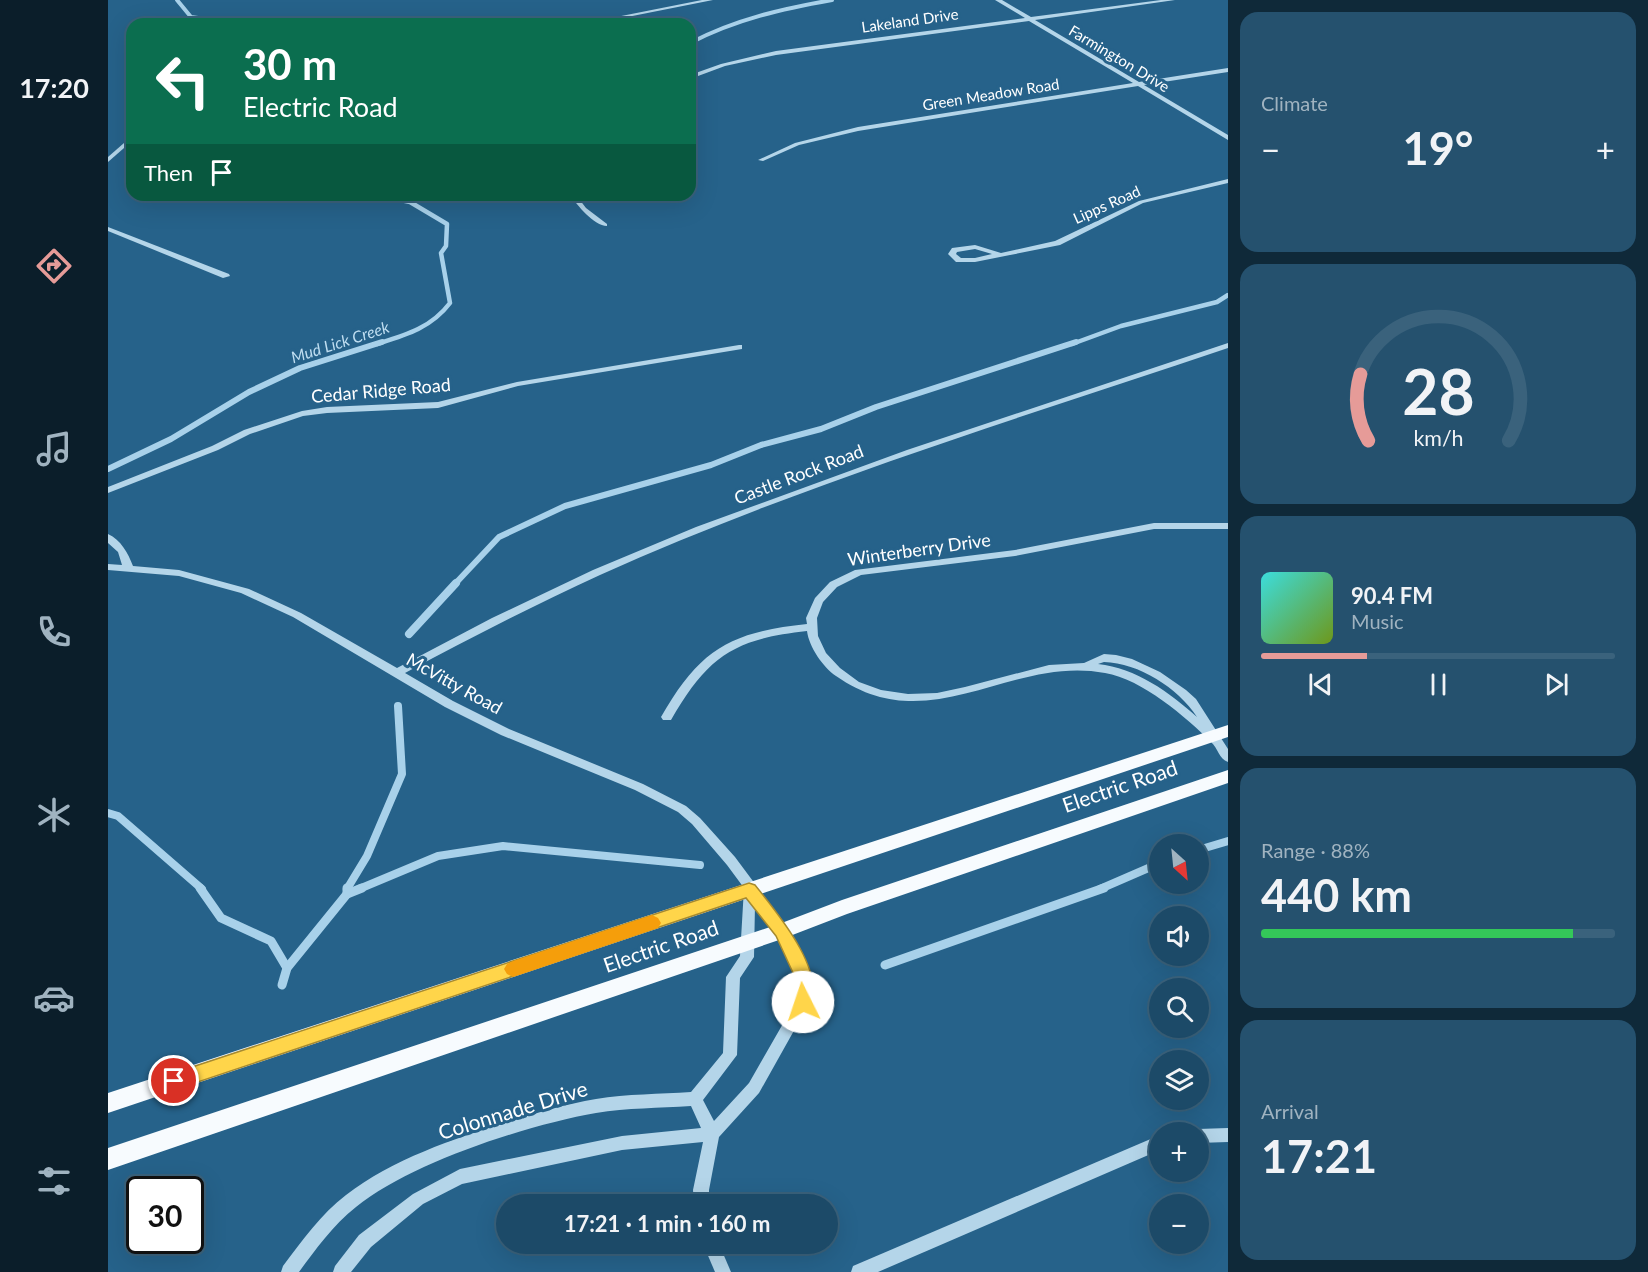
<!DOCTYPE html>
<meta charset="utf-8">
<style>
:root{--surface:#1c4a68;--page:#25516e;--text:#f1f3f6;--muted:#a0b3c0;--line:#3a627c;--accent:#e69b98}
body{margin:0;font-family:Lato,sans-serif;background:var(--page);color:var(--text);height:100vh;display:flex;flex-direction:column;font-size:22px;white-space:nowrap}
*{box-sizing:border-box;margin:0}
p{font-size:20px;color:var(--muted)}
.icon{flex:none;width:33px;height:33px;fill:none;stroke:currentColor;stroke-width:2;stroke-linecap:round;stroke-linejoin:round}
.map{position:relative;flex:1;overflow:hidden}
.sheet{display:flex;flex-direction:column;gap:12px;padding:12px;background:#0f2939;width:420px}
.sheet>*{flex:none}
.banner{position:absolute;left:18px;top:18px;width:570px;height:183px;border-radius:18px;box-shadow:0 6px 24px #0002,0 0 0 2px var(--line);background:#0b6e4f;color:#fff;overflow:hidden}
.needle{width:39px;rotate:153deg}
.buttons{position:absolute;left:1041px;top:834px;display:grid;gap:12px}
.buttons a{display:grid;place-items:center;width:60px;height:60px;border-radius:50%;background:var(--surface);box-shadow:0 6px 24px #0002,0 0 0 2px var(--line);font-size:30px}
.speed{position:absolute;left:18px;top:1176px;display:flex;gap:12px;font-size:30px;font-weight:700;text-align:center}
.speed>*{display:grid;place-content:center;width:78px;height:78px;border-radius:50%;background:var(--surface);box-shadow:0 6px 24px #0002,0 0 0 2px var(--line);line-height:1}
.speed .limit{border:3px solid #111;border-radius:9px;background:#fff;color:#111}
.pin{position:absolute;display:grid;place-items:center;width:51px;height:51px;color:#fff;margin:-26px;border:3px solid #fff;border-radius:50%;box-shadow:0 2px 6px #0007}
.me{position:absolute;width:66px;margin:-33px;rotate:356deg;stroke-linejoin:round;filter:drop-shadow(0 0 4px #0008)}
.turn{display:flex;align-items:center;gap:21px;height:126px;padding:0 18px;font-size:27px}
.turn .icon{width:78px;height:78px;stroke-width:2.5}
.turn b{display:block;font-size:42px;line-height:51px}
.then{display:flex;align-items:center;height:57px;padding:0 18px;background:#0003;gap:12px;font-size:22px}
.big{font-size:45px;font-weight:700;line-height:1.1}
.sheet .card{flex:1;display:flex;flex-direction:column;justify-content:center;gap:9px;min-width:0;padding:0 21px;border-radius:18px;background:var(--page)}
.sheet .dial{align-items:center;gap:0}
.dial svg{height:156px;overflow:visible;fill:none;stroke:var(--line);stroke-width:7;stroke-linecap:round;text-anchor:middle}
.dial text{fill:var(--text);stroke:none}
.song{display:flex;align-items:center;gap:18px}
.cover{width:72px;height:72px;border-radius:9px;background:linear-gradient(135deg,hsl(180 70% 55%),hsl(80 70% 35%))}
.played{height:6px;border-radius:3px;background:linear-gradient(90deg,var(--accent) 30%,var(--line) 30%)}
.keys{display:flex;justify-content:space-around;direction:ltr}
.heat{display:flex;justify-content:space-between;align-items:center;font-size:33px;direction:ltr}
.charge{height:9px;border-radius:4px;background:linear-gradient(90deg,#34c759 88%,var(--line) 0)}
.trip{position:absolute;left:388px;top:1194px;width:342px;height:60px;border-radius:30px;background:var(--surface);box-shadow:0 6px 24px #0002,0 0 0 2px var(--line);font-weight:700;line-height:60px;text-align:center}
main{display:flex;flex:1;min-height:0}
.menu{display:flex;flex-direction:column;width:108px;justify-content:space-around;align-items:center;background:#0b1e2a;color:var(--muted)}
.menu .icon{width:42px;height:42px}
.menu .current{color:var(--accent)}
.menu b{font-size:27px;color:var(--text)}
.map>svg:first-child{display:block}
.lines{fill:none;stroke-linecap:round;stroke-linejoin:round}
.stream-far4{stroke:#a8d1ea;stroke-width:4}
.stream-far3{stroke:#a8d1ea;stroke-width:4.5}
.stream-far2{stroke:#a8d1ea;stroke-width:6}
.stream-far1{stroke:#a8d1ea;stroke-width:8}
.stream{stroke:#a8d1ea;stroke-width:9}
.minor{fill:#b4d5e9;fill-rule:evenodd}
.major{fill:#f7fbfe;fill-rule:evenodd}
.route{fill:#ffd54a;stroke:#a68a30;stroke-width:1.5}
.slow{fill:#f59e0b}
.labels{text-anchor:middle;stroke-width:6;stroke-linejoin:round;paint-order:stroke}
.far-street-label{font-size:15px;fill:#fff;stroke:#26628a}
.far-water-label{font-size:16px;font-style:italic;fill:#bfdef1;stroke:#26628a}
.street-label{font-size:18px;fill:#fff;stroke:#26628a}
.near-street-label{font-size:21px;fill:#fff;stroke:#26628a}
</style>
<main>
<nav class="menu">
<b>17:20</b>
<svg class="icon current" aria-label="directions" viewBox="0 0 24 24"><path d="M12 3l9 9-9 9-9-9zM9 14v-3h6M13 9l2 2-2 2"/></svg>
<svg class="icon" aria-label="music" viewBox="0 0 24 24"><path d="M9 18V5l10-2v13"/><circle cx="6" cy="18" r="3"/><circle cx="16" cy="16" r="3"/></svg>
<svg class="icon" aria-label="phone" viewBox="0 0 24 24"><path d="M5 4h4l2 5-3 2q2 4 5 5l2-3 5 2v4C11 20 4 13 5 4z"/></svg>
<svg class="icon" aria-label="climate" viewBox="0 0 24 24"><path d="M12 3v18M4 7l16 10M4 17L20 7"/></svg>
<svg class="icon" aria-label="car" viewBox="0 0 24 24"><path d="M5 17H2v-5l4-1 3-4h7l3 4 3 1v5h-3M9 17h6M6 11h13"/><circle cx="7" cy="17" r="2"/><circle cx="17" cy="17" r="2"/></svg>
<svg class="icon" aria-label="filters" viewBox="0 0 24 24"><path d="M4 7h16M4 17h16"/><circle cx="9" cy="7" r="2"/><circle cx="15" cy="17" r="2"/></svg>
</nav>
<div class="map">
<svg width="1120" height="1272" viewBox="0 0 1120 1272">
<rect width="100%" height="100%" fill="#26628a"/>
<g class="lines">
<!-- stream-far4 -->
<g class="stream-far4">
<polyline points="69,0 83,17 104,20"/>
<polyline points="123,22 138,24"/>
<path d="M 582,43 C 628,19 674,9 724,0"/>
</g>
<!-- stream-far3 -->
<g class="stream-far3">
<path d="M 269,344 C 298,335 323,328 342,303 L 333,253 L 338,246 L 339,224 L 302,202 L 283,198 L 283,195"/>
<polyline points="964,344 1013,326 1109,302 1120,295"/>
</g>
<!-- stream-far2 -->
<g class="stream-far2">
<polyline points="0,469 63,439 141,392 192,368 274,342"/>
<polyline points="346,585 391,537 457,506 603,465 653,445 713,429 768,407 968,342"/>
</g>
<!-- stream-far1 -->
<g class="stream-far1">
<polyline points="301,634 348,583"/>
<polyline points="0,813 10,816 94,889"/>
<polyline points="1090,850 1120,841"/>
<polyline points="239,889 259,856 294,774 290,706"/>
<polyline points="251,889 330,856 395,846 592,865"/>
<polyline points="992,889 1052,863"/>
</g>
<!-- stream -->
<g class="stream">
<polyline points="92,888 113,918 163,941 179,968"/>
<polyline points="239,894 239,888"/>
<polyline points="777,965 996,888"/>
<polyline points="174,985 179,968 239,894 254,888"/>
</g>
<!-- minor -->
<g class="minor">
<polygon points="594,0 605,0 484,24 473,24"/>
<polygon points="887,0 894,0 923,17 1053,0 1067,0 927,20 1031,82 1120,68 1120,72 1036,85 1120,135 1120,140 1030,86 750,131 691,145 655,161 650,160 687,143 750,127 1025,83 921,21 668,55 617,66 582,79 582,75 613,64 668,51 917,18"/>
<polygon points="24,136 24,141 0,162 0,157"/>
<path d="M 1120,179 L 1120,183 L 1035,203 L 952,245 L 867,262 L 848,262 L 840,254 L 844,248 L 867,245 L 893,253 L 947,241 L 1031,201 ZM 867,249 L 884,254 L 867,258 L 853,258 L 848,254 L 849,252 Z"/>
<path d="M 462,195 L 468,195 L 478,208 L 499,224 L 499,226 C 486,226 469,205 462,195 Z"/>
<polygon points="0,227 121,274 122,276 115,278 0,231"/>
<path d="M 1120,343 L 1120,348 C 909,419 695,484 492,575 C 426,605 361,639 297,673 L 345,701 L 401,729 L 535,784 L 578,806 L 592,818 L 627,857 L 679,927 L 701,975 L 702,1002 L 651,1093 L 611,1137 L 601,1190 L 601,1204 L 586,1204 L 585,1190 L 595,1142 L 514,1150 L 354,1184 L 315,1204 L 263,1247 L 243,1272 L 225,1272 L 227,1266 L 251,1235 L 305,1194 L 352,1169 L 514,1136 L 593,1128 L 583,1106 C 551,1108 519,1108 488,1113 C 419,1125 302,1163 248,1207 C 225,1225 208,1249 191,1272 L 173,1272 L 175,1266 C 194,1241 213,1214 238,1195 C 285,1159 345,1139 400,1122 C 429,1113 458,1104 488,1099 C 519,1094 552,1094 583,1092 L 615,1053 L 618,977 L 632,956 L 636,888 L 619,865 L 584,824 L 570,812 L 527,790 L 393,735 L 337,707 L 185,617 L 133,593 L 71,576 L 0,570 L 0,564 L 14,565 L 10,552 L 0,543 L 0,534 C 13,540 20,553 25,566 L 71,570 L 141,589 L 193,613 L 289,668 L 384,618 L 485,570 L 588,527 L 799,450 ZM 647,904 L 669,935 L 687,975 L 688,1001 L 641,1083 L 606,1121 L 595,1100 L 629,1055 L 632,978 L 646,957 Z"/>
<polygon points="631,345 634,345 634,349 410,386 330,408 219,413 195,416 142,434 110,450 0,493 0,487 104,446 136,430 194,411 219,407 330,402 409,382"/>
<path d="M 1046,523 L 1120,523 L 1120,529 L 1046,529 L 907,556 L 753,575 L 729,587 L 715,602 L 709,618 L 710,636 L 718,653 L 732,668 L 751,682 L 773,690 L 800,694 L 829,693 L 857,687 L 941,665 L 976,663 L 996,654 L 1008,655 L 1024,659 L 1052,672 L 1078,690 L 1088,699 L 1120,749 L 1120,762 C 1111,759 1110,748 1103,742 C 1078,717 1034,679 997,673 C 901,655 822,742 728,676 C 715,667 701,647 699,631 C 626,639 600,656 563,720 L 555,720 L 553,717 C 592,649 622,632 699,624 L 698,618 L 707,598 L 722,582 L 747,570 L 907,550 ZM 996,662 C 1031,663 1070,688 1089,717 C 1061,692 1028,668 990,664 Z"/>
<polygon points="1120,1128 1120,1142 1090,1143 1090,1132 1084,1132 1090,1129"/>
<polygon points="1052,1135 1052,1150 770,1272 743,1272 745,1266"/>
<polygon points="595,1244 611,1244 623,1272 607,1272"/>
</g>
<!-- major -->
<g class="major">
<polygon points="1120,725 1120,737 0,1113 0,1093"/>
<polygon points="1120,770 1120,783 739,914 674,939 0,1170 0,1148 671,924 734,900"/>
</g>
</g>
<!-- route -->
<path class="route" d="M 641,883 L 647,885 C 669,913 719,971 702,1008 L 695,1010 L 689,1008 L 686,975 L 668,936 L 638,898 L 66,1090 L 60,1088 L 57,1081 L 60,1075 L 66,1073 Z"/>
<!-- slow -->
<polygon class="slow" points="544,915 550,918 553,923 550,928 405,977 399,974 396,969 399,964 405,961"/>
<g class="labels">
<!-- far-street labels -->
<g class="far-street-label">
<text transform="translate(802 21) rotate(-8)" y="5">Lakeland Drive</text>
<text transform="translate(1011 59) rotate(31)" y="5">Farmington Drive</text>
<text transform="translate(883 95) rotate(-9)" y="5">Green Meadow Road</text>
<text transform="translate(999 205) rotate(-24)" y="5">Lipps Road</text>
</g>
<!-- far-water labels -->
<g class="far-water-label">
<text transform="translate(232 342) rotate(-18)" y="6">Mud Lick Creek</text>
</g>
<!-- street labels -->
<g class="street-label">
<text transform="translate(273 391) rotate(-5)" y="6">Cedar Ridge Road</text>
<text transform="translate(691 475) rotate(-21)" y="6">Castle Rock Road</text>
<text transform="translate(811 550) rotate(-8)" y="6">Winterberry Drive</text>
<text transform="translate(346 684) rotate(29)" y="6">McVitty Road</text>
</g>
<!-- near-street labels -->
<g class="near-street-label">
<text transform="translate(1012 787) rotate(-19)" y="7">Electric Road</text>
<text transform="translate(553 947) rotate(-19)" y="7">Electric Road</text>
<text transform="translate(405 1111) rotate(-17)" y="7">Colonnade Drive</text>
</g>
</g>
</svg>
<div class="buttons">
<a><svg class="needle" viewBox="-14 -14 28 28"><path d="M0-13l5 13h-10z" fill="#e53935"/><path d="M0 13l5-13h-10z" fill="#a0b3c0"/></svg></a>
<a><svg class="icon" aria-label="sound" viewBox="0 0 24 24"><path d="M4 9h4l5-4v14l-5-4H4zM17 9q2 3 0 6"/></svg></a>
<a><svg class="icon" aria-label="search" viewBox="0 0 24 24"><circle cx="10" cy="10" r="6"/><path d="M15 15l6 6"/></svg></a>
<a><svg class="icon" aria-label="layers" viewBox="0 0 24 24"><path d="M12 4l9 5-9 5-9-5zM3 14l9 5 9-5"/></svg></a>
<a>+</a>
<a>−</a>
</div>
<div class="speed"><div class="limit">30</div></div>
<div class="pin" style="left:66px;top:1081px;background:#d93025"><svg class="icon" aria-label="arrive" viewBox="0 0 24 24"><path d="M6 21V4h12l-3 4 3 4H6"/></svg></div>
<svg class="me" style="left:695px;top:1002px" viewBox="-20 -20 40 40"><circle r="19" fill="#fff"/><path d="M0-13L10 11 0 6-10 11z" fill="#ffd54a"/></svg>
<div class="trip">17:21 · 1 min · 160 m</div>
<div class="banner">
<div class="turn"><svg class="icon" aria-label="left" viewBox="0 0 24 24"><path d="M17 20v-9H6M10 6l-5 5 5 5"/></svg><div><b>30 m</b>Electric Road</div></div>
<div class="then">Then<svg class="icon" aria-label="arrive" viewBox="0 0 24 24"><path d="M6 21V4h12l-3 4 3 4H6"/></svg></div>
</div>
</div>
<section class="sheet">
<div class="card"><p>Climate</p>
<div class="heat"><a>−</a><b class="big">19°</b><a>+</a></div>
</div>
<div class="card dial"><svg viewBox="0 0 100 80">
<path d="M14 69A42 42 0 1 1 86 69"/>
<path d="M14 69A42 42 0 0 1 10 35" stroke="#e69b98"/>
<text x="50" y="56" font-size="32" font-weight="700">28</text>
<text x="50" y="72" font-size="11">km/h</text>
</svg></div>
<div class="card">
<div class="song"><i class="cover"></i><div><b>90.4 FM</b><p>Music</p></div></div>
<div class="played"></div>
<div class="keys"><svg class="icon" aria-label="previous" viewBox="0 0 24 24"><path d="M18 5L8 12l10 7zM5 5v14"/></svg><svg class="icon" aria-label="pause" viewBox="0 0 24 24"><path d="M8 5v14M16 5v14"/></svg><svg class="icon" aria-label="next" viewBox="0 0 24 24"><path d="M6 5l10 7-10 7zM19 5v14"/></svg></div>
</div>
<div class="card"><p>Range · 88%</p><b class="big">440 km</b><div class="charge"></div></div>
<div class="card"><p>Arrival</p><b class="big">17:21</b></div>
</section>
</main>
